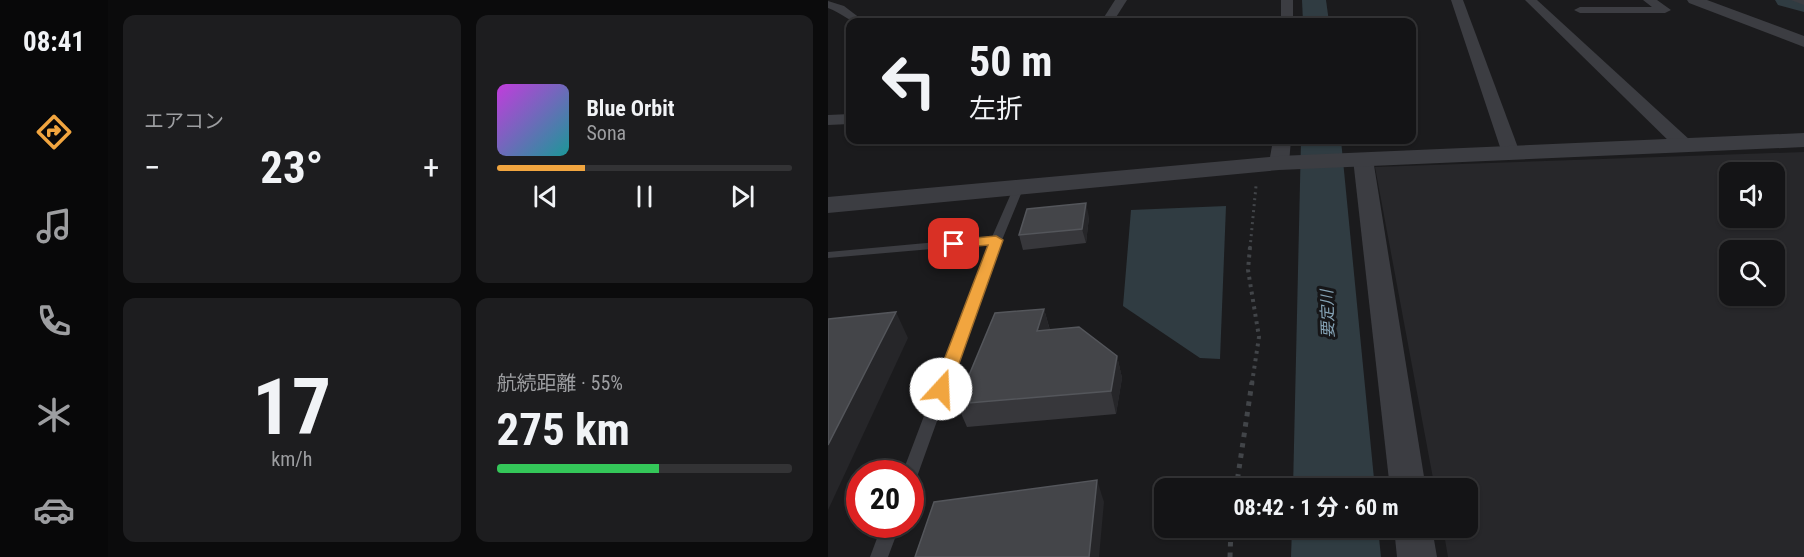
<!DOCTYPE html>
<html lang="ja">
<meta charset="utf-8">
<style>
:root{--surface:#141416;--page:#1d1d1f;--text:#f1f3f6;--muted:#9d9ea1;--line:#333335;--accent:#f1a53f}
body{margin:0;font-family:"Roboto Condensed","Noto Sans JP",sans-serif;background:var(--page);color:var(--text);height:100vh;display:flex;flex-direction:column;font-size:22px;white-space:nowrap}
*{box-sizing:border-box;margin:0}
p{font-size:20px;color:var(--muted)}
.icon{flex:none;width:33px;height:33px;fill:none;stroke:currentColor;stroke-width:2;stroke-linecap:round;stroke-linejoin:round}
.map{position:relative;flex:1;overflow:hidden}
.sheet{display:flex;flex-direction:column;gap:15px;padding:15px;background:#0b0b0c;width:720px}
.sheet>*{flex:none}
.guide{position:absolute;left:18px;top:18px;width:570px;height:126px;border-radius:12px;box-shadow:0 2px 4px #0004,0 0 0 2px var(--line);background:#141416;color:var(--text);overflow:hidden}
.fabs{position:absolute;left:891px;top:162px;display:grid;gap:12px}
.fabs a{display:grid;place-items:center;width:66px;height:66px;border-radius:12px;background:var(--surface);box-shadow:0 2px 4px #0004,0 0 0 2px var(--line);font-size:30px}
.speed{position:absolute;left:18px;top:460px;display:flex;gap:12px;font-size:30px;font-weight:700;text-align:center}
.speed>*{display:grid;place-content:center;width:78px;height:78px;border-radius:50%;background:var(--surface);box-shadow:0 2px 4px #0004,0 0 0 2px var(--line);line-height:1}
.speed .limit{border:9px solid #d22;background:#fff;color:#111}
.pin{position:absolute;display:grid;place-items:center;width:51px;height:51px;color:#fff;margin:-26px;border-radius:12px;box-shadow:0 3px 9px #0006}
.me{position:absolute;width:66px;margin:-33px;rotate:20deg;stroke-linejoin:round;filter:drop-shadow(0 0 4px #0008)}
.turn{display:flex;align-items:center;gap:21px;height:126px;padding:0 24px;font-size:27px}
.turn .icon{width:78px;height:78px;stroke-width:2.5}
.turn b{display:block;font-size:42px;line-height:51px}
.big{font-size:45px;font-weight:700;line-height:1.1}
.sheet .tile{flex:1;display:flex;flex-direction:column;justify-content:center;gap:9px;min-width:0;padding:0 21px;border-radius:12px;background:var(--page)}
.sheet .dial{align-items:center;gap:0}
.dial b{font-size:78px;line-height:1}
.song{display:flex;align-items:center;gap:18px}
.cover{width:72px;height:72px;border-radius:9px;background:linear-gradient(135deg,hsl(290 70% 55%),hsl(180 70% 35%))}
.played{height:6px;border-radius:3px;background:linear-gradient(90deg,var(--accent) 30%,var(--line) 30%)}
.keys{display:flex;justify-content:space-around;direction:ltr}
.heat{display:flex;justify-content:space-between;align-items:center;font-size:33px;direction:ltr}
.charge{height:9px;border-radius:4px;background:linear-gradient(90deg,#34c759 55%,var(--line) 0)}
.sheet .tiles{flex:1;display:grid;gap:15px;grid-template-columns:repeat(2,1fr)}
.trip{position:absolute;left:326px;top:478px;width:324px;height:60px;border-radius:12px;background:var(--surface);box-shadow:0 2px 4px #0004,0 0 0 2px var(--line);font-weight:700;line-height:60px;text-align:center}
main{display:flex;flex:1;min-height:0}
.tab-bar{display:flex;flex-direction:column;width:108px;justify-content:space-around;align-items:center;background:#080809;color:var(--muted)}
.tab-bar .icon{width:42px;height:42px}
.tab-bar .active{color:var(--accent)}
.tab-bar b{font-size:27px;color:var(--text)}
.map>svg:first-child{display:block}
.built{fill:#27272a;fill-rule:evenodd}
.water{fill:#303c42}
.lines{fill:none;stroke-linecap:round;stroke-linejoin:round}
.river{fill:#303c42;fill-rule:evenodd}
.path-far2{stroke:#424549;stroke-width:3;stroke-dasharray:2 4;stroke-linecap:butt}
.path-far1{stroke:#424549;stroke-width:4;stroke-dasharray:3 4.5;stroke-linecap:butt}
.path{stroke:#424549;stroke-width:5;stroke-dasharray:4.5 6;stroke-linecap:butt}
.service{fill:#3c3d42;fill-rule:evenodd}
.minor{fill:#3c3d42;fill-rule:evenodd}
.tertiary{fill:#3c3d42;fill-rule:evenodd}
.wall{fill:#37373b}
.shaded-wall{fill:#262629}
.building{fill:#444549;stroke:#54565b;stroke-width:1.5}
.route{fill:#f1a53f;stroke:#9d6b29;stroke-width:1.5}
.labels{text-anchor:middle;stroke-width:6;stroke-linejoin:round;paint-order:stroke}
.water-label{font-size:16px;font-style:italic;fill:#86a4b6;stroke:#161618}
</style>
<main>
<nav class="tab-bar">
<b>08:41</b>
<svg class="icon active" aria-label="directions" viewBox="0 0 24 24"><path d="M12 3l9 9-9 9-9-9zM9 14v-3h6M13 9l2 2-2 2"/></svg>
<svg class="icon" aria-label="music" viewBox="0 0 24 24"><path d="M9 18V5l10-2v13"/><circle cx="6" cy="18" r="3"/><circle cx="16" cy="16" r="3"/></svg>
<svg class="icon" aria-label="phone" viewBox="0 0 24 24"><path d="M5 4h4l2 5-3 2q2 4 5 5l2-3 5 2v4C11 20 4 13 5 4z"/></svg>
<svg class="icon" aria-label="climate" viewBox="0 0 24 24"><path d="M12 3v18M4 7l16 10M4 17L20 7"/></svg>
<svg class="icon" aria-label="car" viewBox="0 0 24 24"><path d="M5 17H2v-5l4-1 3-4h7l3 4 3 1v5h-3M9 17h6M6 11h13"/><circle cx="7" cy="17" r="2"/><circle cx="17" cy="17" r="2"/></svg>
</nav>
<section class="sheet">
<div class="tiles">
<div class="tile"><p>エアコン</p>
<div class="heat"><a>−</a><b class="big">23°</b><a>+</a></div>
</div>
<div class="tile">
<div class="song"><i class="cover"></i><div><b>Blue Orbit</b><p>Sona</p></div></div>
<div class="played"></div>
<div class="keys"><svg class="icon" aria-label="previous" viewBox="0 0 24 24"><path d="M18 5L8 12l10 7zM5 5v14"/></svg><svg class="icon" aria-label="pause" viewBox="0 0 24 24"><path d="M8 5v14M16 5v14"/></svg><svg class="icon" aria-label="next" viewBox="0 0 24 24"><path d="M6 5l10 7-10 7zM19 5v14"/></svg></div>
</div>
<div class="tile dial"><b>17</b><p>km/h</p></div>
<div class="tile"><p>航続距離 · 55%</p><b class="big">275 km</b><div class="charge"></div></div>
</div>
</section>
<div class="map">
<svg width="976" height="557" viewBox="0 0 976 557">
<rect width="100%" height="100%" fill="#1b1b1d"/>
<!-- built -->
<path class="built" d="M 976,152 L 976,557 L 620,557 L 615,528 L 639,528 L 639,489 L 607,489 L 547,167 ZM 902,172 L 946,172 L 946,218 L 902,218 ZM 902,250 L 946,250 L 946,296 L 902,296 Z"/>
<!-- water -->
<polygon class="water" points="398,206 392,359 372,358 295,306 303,210"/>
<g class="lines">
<!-- river -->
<g class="river">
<polygon points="474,0 498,0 501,22 475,22"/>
<polygon points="947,0 976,0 976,12 950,5"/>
<polygon points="473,140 513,140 547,489 465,489"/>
<polygon points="464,528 550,528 553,557 463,557"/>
</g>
<!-- path-far2 -->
<polyline class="path-far2" points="422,248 428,186"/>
<!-- path-far1 -->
<polyline class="path-far1" points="422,247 420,270 431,337 424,383"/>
<!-- path -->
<g class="path">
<polyline points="408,489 424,382"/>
<polyline points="402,557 403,528"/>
</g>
<!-- service -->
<g class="service">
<polygon points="190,186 195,189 174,240 90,474 88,479 82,481 82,474 74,474 161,244 0,258 0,252 164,237 185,189"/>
<polygon points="54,525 72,525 60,557 42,557"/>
</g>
<!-- minor -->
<g class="minor">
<polygon points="287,0 299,0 285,22 273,22"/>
<rect x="453" y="0" width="12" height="22"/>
<polygon points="623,0 635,0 692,153 690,157 676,157 674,153"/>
<polygon points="697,0 709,0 863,141 865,145 863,149 849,149"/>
<polygon points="815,0 829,0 843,10 837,13 752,13 746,10 752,7 824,7"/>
<polygon points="963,0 976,0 976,5"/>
<path d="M 0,1 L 16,6 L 37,22 C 21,24 15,13 0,8 Z"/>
<polygon points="22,114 22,124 0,125 0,115"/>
<polygon points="445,140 463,140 461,163 458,167 444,167 441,163"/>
<polygon points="535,153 542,155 545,159 598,489 562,489 525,159 528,155"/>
<polygon points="566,528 604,528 609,557 569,557"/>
</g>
<!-- tertiary -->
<g class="tertiary">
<polygon points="859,0 879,0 976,36 976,47 861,3"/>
<polygon points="976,133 976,147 451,170 0,213 0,197 451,156"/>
</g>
</g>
<!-- wall -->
<g class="wall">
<polygon points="261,217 258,243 195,250 191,235"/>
<polygon points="216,309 222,330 289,356 294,378 288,414 139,427 129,404"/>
</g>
<!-- shaded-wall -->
<g class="shaded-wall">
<polygon points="258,203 261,217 258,243 254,229"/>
<polygon points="216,309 222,331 209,331"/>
<polygon points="68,312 80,338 0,510 0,445"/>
<polygon points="289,356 294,378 288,414 283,391"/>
<polygon points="269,480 276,502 271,557 261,557"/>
</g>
<!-- building -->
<g class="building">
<polygon points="258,203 254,229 191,235 199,209"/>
<polygon points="216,309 209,331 251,327 289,356 283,391 129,404 167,313"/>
<polygon points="68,312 0,445 0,319"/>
<polygon points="269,480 261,557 87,557 106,502"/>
</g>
<!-- route -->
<polygon class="route" points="168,236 175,240 122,389 119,393 107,393 105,389 160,245 126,248 120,244 126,240"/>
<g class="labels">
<!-- water labels -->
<g class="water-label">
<text transform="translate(499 314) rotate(-92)" y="6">要定川</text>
</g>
</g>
</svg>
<div class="fabs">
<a><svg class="icon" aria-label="sound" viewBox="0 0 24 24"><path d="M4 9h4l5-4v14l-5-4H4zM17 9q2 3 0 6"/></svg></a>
<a><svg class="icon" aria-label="search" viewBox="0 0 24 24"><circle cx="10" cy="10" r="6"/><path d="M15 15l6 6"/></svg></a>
</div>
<div class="speed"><div class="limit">20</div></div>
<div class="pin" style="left:126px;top:244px;background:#d93025"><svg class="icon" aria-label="arrive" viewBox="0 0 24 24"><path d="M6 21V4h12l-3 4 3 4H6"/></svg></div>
<svg class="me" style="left:113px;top:389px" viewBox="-20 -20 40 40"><circle r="19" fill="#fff"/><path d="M0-13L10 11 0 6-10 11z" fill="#f1a53f"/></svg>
<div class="trip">08:42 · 1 分 · 60 m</div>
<div class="guide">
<div class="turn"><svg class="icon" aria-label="left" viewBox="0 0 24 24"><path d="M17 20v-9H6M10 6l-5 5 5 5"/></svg><div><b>50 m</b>左折</div></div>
</div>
</div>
</main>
